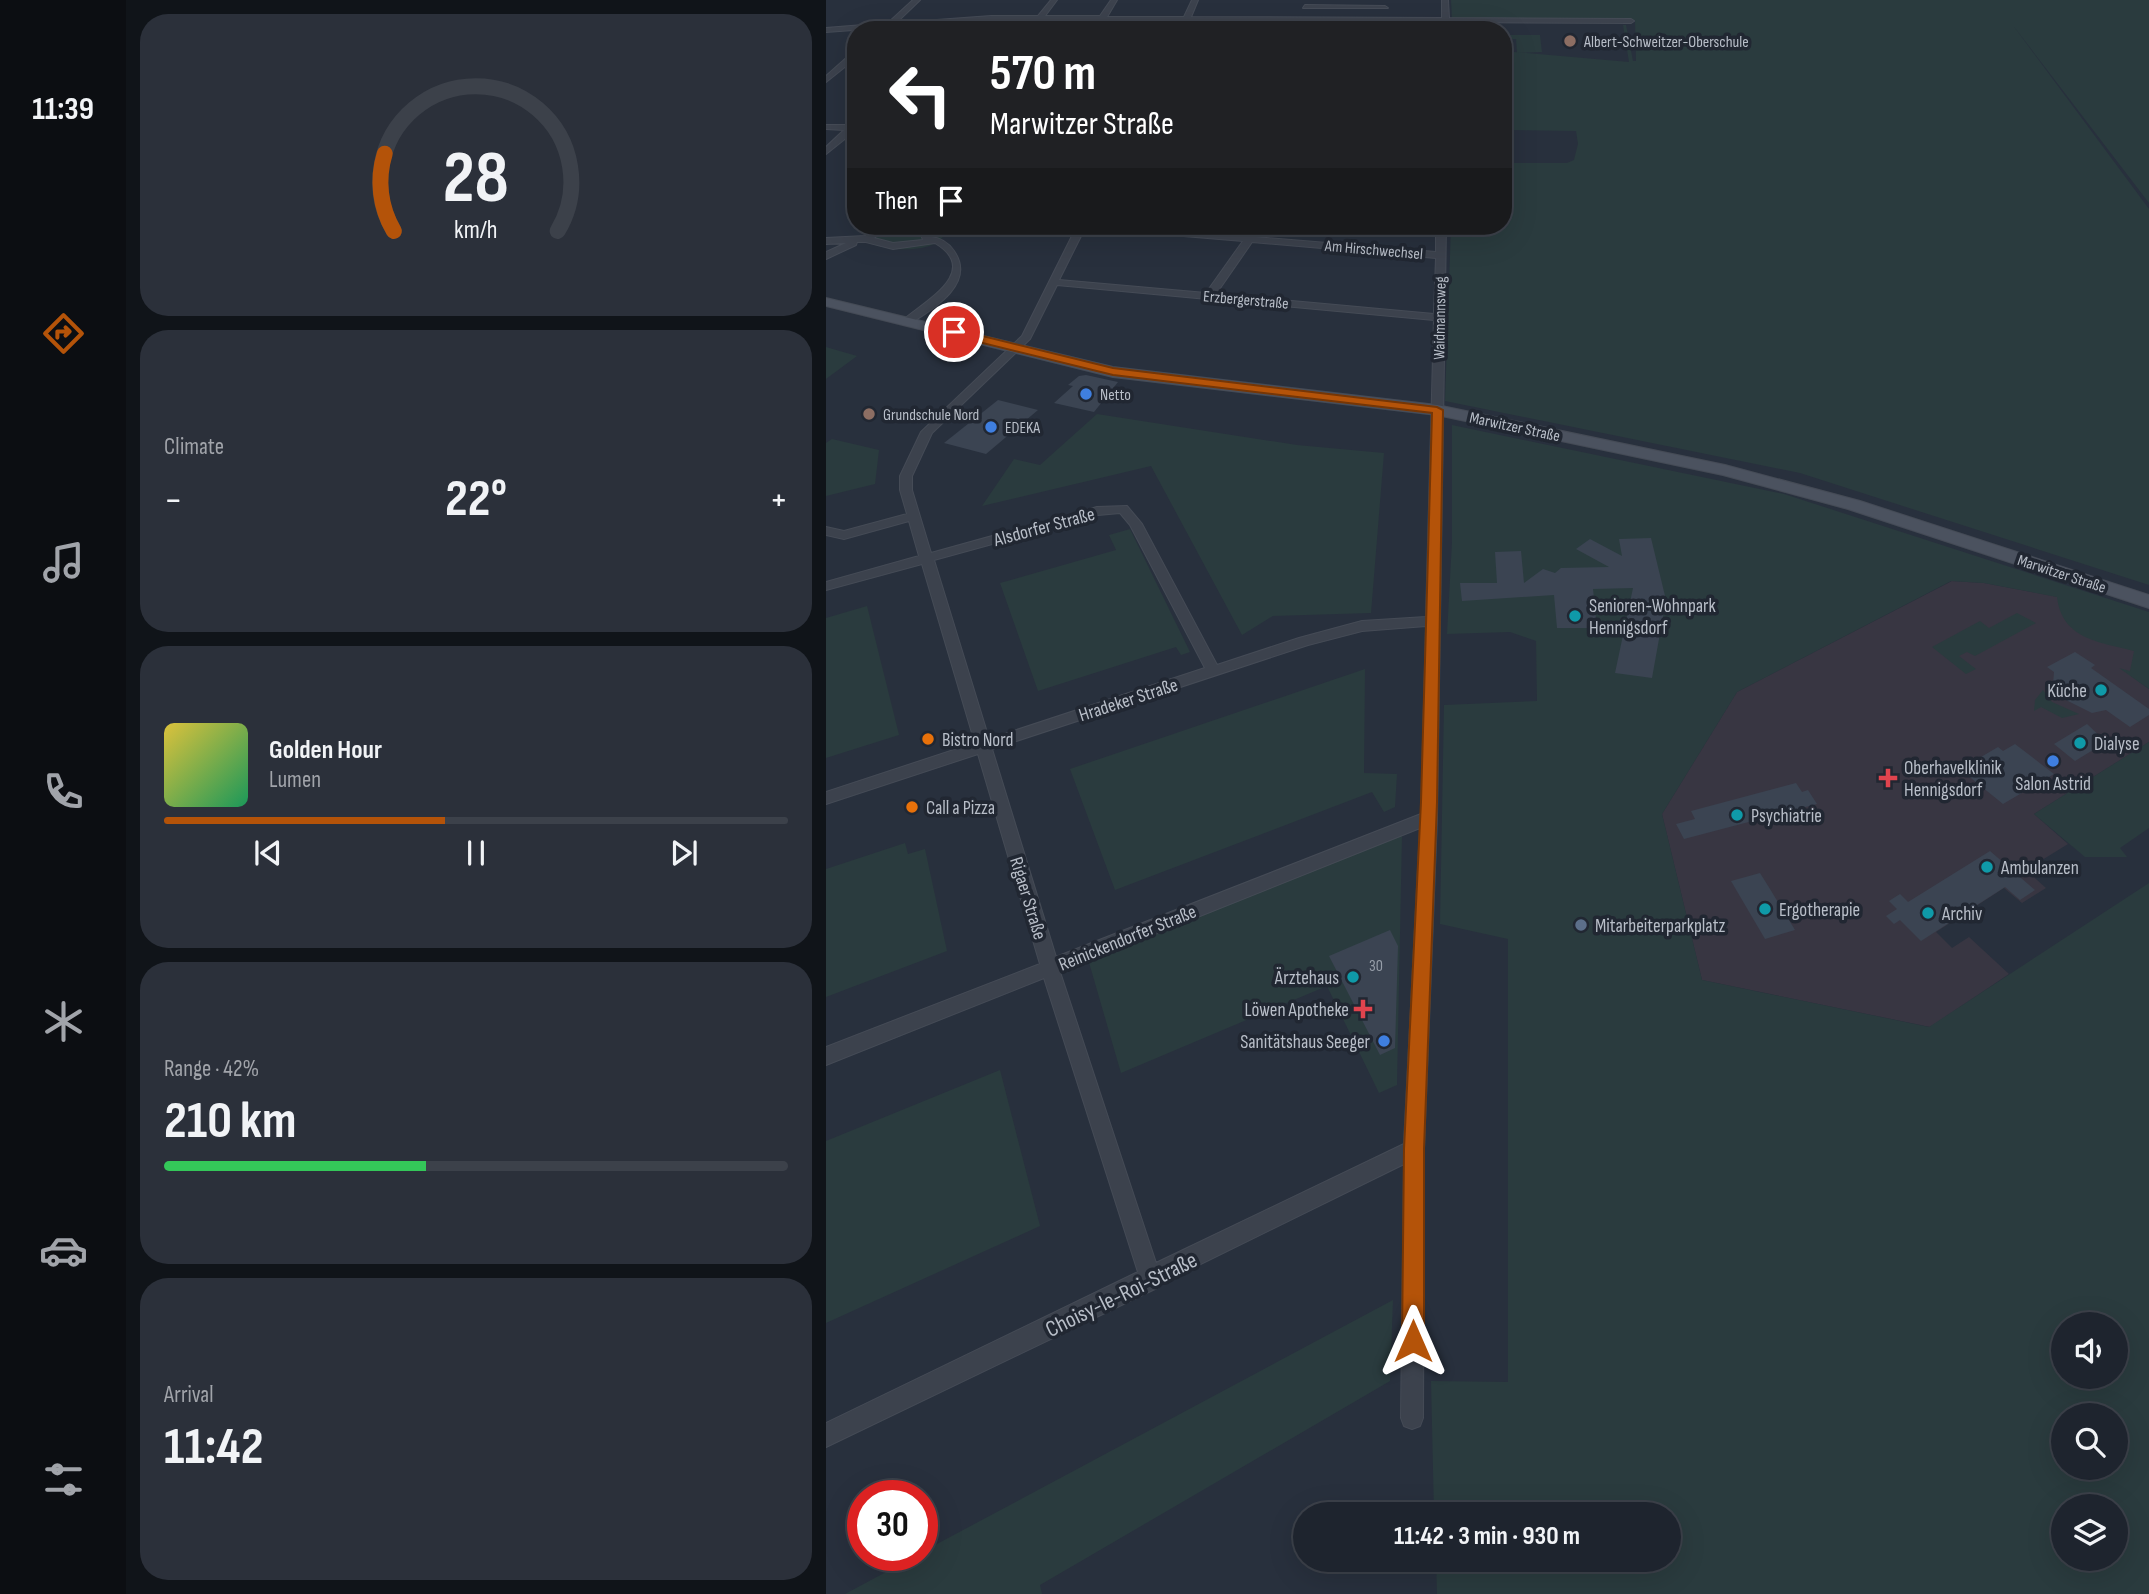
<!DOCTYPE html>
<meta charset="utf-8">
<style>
:root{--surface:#1e242e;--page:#2b303a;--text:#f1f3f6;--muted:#a1a4aa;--line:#3c414a;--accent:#b45309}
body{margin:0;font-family:"Sofia Sans Condensed",sans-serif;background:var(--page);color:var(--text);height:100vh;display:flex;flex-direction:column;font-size:26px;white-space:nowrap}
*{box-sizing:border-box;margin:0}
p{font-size:23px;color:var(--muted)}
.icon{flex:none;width:38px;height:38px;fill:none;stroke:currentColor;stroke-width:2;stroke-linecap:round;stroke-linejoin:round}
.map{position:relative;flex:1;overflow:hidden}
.details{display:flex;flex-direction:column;gap:14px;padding:14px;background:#101419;width:700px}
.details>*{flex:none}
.top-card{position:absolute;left:21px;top:21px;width:665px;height:214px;border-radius:28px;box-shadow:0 7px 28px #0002,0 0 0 2px var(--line);background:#202124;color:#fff;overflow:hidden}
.tools{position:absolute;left:1225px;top:1312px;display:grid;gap:14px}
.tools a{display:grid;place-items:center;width:77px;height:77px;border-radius:50%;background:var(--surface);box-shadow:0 7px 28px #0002,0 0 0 2px var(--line);font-size:35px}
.speed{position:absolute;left:21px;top:1480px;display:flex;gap:14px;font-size:35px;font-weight:700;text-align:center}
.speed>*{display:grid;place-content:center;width:91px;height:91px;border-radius:50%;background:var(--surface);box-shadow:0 7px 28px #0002,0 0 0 2px var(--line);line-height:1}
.speed .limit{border:10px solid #d22;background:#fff;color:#111}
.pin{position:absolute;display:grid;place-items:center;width:60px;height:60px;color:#fff;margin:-30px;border:4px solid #fff;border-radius:50%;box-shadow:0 2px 7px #0007}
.me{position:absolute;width:77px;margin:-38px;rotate:0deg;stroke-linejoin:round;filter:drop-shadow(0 0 5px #0008)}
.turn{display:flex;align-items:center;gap:24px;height:147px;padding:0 28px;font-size:32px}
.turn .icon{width:91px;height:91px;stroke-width:2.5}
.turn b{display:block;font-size:49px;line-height:60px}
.then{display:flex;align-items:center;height:66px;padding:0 28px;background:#0003;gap:14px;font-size:26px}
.big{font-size:52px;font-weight:700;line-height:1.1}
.details .widget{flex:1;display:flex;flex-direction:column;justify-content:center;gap:10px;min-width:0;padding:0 24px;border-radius:28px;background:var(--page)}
.details .dial{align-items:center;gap:0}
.dial svg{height:182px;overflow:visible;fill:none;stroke:var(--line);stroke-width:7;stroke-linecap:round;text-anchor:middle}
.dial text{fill:var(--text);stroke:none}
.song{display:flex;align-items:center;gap:21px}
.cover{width:84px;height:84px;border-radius:10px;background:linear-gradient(135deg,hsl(50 70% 55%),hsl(150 70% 35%))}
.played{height:7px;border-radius:4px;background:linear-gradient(90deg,var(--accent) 45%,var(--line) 45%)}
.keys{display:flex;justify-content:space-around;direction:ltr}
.heat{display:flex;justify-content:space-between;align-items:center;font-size:38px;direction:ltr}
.charge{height:10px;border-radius:5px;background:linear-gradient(90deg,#34c759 42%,var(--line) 0)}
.trip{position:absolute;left:467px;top:1502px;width:388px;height:70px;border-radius:35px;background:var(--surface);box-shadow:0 7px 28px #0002,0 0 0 2px var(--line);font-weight:700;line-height:70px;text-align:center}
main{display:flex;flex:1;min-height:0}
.tab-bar{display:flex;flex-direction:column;width:126px;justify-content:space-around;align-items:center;background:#0c0e12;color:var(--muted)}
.tab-bar .icon{width:49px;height:49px}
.tab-bar .current{color:var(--accent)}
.tab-bar b{font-size:32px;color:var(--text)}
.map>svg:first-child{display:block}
.medical{fill:#383642}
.green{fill:#2a3b3e;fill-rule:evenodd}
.building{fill:#3b4452}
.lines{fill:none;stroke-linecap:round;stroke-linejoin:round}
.minor-casing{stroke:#454b56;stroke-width:2}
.secondary-casing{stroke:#454b56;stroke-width:2}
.minor{fill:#3c424d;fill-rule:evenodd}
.secondary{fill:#4b525f;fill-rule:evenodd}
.route{fill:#b45309;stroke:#753606;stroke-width:2}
.education-dot{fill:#8d6e63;stroke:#212732;stroke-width:2.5}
.shop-dot{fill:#3f7fe0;stroke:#212732;stroke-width:2.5}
.culture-dot{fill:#0f9aa8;stroke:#212732;stroke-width:2.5}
.food-dot{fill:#e8710a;stroke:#212732;stroke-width:2.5}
.health-dot{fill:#e0444e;stroke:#212732;stroke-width:2.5}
.service-dot{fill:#5c6f8a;stroke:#212732;stroke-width:2.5}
.labels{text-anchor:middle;stroke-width:7;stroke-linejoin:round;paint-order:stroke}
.far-poi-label{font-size:16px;fill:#b8bec8;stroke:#212732;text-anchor:start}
.far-street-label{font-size:16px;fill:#b8bec8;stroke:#212732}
.number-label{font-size:16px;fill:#979ea9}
.street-label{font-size:19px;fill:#b8bec8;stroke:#212732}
.poi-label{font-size:19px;fill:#b8bec8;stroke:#212732;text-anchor:start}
.near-street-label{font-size:23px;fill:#b8bec8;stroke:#212732}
</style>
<main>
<nav class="tab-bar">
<b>11:39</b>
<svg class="icon current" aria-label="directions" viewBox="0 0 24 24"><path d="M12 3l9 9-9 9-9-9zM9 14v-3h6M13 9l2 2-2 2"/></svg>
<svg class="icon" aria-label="music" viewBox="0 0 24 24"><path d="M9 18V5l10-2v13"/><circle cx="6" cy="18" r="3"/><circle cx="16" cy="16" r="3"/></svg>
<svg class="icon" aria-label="phone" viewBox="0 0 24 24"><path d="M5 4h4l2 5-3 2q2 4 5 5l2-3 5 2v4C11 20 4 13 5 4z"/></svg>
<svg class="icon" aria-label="climate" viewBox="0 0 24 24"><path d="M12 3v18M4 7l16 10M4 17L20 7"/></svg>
<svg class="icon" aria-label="car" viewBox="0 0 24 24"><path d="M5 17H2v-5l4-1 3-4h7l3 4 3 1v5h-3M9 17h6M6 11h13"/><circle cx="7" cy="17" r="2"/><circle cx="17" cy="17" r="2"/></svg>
<svg class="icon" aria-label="filters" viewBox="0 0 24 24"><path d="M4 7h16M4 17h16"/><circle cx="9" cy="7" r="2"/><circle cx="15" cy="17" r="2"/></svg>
</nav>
<section class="details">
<div class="widget dial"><svg viewBox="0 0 100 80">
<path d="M14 69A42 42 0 1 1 86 69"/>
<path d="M14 69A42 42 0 0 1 10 35" stroke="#b45309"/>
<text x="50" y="56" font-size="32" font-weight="700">28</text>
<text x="50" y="72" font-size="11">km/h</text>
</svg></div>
<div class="widget"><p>Climate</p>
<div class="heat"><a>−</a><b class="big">22°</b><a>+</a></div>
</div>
<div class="widget">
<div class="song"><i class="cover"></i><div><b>Golden Hour</b><p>Lumen</p></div></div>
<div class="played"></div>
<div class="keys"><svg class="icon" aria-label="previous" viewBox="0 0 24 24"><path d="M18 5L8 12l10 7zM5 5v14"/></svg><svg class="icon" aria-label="pause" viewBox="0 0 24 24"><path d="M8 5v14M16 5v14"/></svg><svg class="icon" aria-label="next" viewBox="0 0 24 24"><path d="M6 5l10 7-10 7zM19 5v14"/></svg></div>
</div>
<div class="widget"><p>Range · 42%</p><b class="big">210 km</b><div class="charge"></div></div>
<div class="widget"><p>Arrival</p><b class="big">11:42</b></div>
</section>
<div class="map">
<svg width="1323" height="1594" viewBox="0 0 1323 1594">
<rect width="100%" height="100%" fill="#28303d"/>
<!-- medical -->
<polygon class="medical" points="1126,581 1158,583 1269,604 1323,623 1305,676 1323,689 1323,742 1208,814 1242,844 1200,870 1220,888 1196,903 1178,888 1110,932 1126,948 1143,937 1183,974 1104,1027 876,980 836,814 911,692"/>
<!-- green -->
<g class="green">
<polygon points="625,0 1323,0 1323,203 1186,24 1323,209 1323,585 974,473 619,401 625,226 677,226 677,163 741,163 748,160 752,144 750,131 677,130 677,51 803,62 797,25 800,25 807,61 810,61 809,20 626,19"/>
<polygon points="677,35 714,35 716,52 691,53 690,39 677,39"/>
<path d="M 54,226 L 125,226 C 121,231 116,240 110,243 C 89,254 56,249 36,241 Z"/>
<polygon points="0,347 31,356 0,379"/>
<polygon points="271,414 471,445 558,453 545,613 447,616 416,635 325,466 156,506 188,459 214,465"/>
<path d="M 626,425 L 958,494 L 1323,612 L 1323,689 L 1293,668 L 1304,671 L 1308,651 C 1273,642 1236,639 1231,597 L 1158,583 L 1125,581 L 911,692 L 836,814 L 876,980 L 1103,1027 L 1323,883 L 1323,1594 L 611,1594 L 610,1559 L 844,1559 L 844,1514 L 608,1514 L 605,1381 L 682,1382 L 682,939 L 614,924 L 618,705 L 711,701 L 710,641 L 684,632 L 621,634 L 626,542 ZM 1237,1325 L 1290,1325 L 1290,1377 L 1237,1377 ZM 1237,1416 L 1290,1416 L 1290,1468 L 1237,1468 ZM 1237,1507 L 1290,1507 L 1290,1559 L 1237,1559 Z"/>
<polygon points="6,439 53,450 49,484 0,496 0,443"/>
<polygon points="304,529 364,652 355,655 350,647 212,691 174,583 290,550 283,535"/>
<polygon points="41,606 73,735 0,758 0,618"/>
<polygon points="1191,613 1210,623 1149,656 1141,652 1133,656 1150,669 1140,674 1106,647 1154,621 1163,628"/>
<polygon points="539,669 538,773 571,774 569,807 558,812 546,792 289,890 244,769"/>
<polygon points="1217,690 1226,702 1253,714 1236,718 1215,707 1208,711 1209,700"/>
<polygon points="1323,742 1323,828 1294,848 1301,857 1259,857 1208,814"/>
<polygon points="576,835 571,1085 553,1093 501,986 295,1073 262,959"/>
<polygon points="79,843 82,854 99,849 121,951 0,997 0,869"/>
<polygon points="174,1070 214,1226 0,1323 0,1141"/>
<polygon points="567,1300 564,1381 214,1585 216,1594 19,1594 90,1556 96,1556 96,1552"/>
</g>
<!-- building -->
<g class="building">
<polygon points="260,375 292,382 268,412 228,403 247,386 242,385 253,376"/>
<polygon points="172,400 212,410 160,454 118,443"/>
<polygon points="825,538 840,600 826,678 789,673 807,588 767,589 771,628 731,628 728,595 636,601 634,583 671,583 669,552 695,551 698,583 717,569 729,573 735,568 783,567 750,549 764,539 796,556 793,539"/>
<polygon points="1249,652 1269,665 1265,668 1323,709 1323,715 1304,727 1280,710 1266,713 1234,697 1227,684 1228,672 1221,667"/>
<polygon points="1261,724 1280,742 1249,761 1228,744"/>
<polygon points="1189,744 1228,774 1177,804 1140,774 1160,762 1155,757 1172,747 1177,751"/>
<polygon points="970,783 976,792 982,790 991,804 858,839 850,824 869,819 865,811"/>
<polygon points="1164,851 1209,890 1194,900 1179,887 1095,941 1074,920 1068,924 1060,916 1071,909 1063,901 1074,894 1082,902"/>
<polygon points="934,873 944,889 969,930 939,939 905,881"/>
<polygon points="564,930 572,946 569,1048 554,1055 503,956"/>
</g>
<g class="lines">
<defs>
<g id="minor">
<polygon points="87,0 94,0 70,23 165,16 212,16 225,0 231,0 219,16 274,16 285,0 291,0 281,17 358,17 366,0 372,0 365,17 616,18 616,0 622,0 623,18 805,19 808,21 805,23 623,22 623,30 617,30 616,22 361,21 353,26 350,24 353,21 165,20 0,32 0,28 62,23"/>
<polygon points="479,5 559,6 562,8 477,8"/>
<polygon points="27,52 30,52 30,58 0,82 0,76"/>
<polygon points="30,121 30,130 0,154 0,147 18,130 0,129 0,125 23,125"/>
<path d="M 53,226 L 63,226 L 48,238 L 67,243 L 97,240 L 92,226 L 101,226 L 105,237 C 114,238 122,242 128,251 C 150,283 109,308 85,323 L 76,321 C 94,304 158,272 109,243 L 67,249 L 40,242 L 31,242 L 30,245 L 0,259 L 0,252 L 20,243 L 0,244 L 0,238 L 39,236 Z"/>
<path d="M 251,226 L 260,226 L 233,280 L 380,293 L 417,241 L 274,229 L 269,226 L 303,226 L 421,236 L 428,226 L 436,226 L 429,237 L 610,252 L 610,226 L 620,226 L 611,818 L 598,1149 L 597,1418 L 594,1426 L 586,1429 L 578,1426 L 575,1418 L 578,1164 L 334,1284 L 333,1287 L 0,1447 L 0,1423 L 312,1272 L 218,978 L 0,1065 L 0,1047 L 214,964 L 152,754 L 0,804 L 0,792 L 149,743 L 96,564 L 0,590 L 0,582 L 93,556 L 83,521 L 18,539 L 0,535 L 0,527 L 18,531 L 81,514 L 74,490 L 74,476 L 95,432 L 196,336 ZM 426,242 L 610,258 L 608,314 L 390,294 ZM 231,285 L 608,320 L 600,617 L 536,621 L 473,638 L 391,665 L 316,524 L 301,506 L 271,507 L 105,553 L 86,490 L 86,476 L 106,433 L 204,339 ZM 294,513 L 304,525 L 379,668 L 163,739 L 108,560 L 272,515 ZM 600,626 L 595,814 L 230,957 L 166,749 L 482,645 L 536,631 ZM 594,828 L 578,1144 L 330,1263 L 234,972 Z"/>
</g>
<polygon id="secondary" points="0,298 287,367 611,405 899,465 1034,501 1323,595 1323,608 1022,509 897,475 611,415 287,377 0,306"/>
</defs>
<!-- minor casing -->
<use href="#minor" class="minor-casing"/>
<!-- secondary casing -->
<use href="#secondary" class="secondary-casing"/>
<!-- minor -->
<use href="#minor" class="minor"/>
<!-- secondary -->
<use href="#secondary" class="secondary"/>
</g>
<!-- route -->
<polygon class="route" points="128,329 287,368 611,407 617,410 611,802 598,1149 598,1341 595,1349 587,1352 579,1349 576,1341 578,1149 595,802 606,413 287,375 124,335 124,330"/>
<!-- markers -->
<g class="education-dot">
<circle cx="744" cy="41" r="7"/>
<circle cx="43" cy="414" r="7"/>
</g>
<g class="shop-dot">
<circle cx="260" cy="394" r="7"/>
<circle cx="165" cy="427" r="7"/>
<circle cx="1227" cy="761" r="7"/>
<circle cx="558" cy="1041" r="7"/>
</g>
<g class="culture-dot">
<circle cx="749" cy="616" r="7"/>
<circle cx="1275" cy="690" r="7"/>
<circle cx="1254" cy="743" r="7"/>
<circle cx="911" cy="815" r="7"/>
<circle cx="1161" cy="867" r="7"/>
<circle cx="939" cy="909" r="7"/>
<circle cx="1102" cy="913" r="7"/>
<circle cx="527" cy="977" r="7"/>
</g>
<g class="food-dot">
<circle cx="102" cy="739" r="7"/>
<circle cx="86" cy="807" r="7"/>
</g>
<g class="health-dot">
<path d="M1058.5 767.5h7v7h7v7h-7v7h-7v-7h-7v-7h7z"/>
<path d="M533.5 998.5h7v7h7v7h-7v7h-7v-7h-7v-7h7z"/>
</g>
<circle class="service-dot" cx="755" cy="925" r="7"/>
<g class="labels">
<!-- far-poi labels -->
<g class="far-poi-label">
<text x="758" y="47">Albert-Schweitzer-Oberschule</text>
<text x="274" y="400">Netto</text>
<text x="57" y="420">Grundschule Nord</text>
<text x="179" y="433">EDEKA</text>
</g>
<!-- far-street labels -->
<g class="far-street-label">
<text transform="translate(548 249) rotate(5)" y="6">Am Hirschwechsel</text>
<text transform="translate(420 299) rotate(5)" y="6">Erzbergerstraße</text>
<text transform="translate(613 318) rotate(-89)" y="6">Waidmannsweg</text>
<text transform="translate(689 426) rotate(12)" y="6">Marwitzer Straße</text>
<text transform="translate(1236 573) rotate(18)" y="6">Marwitzer Straße</text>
</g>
<!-- number labels -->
<g class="number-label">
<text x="550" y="971">30</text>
</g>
<!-- street labels -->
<g class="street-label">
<text transform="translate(218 526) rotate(-15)" y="7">Alsdorfer Straße</text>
<text transform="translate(302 699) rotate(-18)" y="7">Hradeker Straße</text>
<text transform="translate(203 898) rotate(73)" y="7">Rigaer Straße</text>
<text transform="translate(301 937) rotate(-22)" y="7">Reinickendorfer Straße</text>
</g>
<!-- poi labels -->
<g class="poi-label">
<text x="763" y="612">Senioren-Wohnpark<tspan x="763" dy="22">Hennigsdorf</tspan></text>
<text x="1261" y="697" text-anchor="end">Küche</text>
<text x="116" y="746">Bistro Nord</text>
<text x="1268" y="750">Dialyse</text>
<text x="1078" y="774">Oberhavelklinik<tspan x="1078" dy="22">Hennigsdorf</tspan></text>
<text x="1227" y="790" text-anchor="middle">Salon Astrid</text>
<text x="100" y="814">Call a Pizza</text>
<text x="925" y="822">Psychiatrie</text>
<text x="1175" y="874">Ambulanzen</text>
<text x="953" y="916">Ergotherapie</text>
<text x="1116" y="920">Archiv</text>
<text x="769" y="932">Mitarbeiterparkplatz</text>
<text x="513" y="984" text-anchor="end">Ärztehaus</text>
<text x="523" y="1016" text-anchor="end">Löwen Apotheke</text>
<text x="544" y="1048" text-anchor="end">Sanitätshaus Seeger</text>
</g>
<!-- near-street labels -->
<g class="near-street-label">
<text transform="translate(295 1294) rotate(-26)" y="8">Choisy-le-Roi-Straße</text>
</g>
</g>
</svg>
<div class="tools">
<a><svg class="icon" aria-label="sound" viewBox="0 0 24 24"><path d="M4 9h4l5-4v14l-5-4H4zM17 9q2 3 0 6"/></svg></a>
<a><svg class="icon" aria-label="search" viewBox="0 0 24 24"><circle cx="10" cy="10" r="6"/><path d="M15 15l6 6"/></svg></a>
<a><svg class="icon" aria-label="layers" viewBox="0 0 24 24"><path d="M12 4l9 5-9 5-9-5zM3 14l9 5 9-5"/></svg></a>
</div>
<div class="speed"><div class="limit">30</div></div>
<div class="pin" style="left:128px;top:332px;background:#d93025"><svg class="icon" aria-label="arrive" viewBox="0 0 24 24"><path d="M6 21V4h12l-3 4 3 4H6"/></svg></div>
<svg class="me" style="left:587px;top:1341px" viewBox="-20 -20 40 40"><path d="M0-17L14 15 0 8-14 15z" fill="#b45309" stroke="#fff" stroke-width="4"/></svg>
<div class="trip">11:42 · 3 min · 930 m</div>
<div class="top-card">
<div class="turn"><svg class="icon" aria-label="left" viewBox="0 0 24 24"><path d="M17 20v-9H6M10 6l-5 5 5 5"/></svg><div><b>570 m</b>Marwitzer Straße</div></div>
<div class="then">Then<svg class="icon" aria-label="arrive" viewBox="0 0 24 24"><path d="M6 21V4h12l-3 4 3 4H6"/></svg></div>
</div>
</div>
</main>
